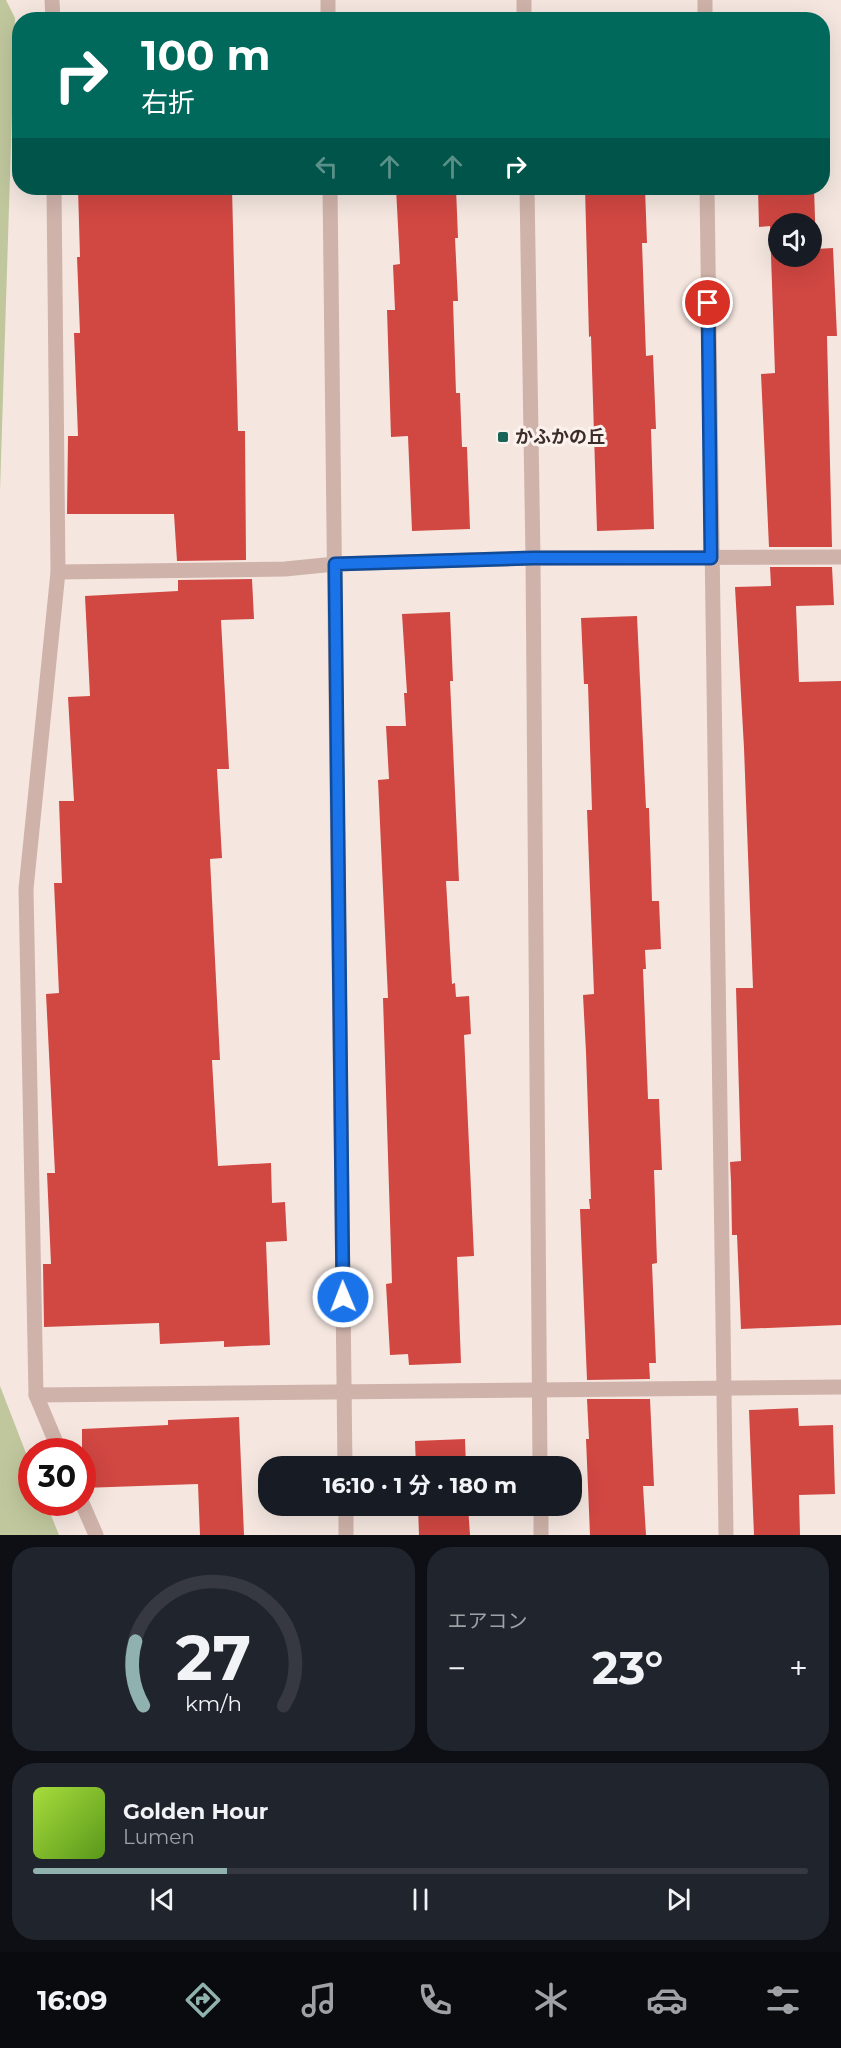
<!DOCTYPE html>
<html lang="ja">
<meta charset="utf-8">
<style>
:root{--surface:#171b24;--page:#20242c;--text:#f1f3f6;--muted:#9ea1a6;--line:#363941;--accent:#90b2af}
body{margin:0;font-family:Montserrat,"Noto Sans JP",sans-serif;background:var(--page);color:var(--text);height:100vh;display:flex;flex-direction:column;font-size:22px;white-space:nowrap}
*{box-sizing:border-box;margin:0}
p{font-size:20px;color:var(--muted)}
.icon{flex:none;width:33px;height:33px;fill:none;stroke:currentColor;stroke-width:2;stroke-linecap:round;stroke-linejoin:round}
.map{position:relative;height:1535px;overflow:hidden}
.panel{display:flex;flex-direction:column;gap:12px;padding:12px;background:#0d0f14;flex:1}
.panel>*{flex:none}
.banner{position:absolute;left:12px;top:12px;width:818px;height:183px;border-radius:24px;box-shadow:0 6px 24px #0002;background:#00695c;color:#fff;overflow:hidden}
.tools{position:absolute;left:768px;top:213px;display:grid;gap:12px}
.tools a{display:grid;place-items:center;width:54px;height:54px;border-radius:50%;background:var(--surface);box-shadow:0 6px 24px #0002;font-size:30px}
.speed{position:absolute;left:18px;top:1438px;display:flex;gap:12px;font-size:30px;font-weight:700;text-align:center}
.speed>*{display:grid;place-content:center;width:78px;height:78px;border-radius:50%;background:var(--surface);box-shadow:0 6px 24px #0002;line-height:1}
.speed .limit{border:9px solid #d22;background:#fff;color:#111}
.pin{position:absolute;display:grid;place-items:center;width:51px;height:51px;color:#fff;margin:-26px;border:3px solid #fff;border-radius:50%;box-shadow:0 2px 6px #0007}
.me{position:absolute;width:66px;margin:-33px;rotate:359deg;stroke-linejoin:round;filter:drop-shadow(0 0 4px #0008)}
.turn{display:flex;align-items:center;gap:21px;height:126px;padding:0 30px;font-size:27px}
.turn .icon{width:78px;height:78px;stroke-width:2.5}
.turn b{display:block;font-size:42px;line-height:51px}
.lanes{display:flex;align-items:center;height:57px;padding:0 30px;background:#0003;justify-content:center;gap:30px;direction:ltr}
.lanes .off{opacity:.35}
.big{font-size:45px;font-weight:700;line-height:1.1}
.panel .widget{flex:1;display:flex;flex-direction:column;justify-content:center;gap:9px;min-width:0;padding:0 21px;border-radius:24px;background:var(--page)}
.panel .dial{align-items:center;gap:0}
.dial svg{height:156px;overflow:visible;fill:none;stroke:var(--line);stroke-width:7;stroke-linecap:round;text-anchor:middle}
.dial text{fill:var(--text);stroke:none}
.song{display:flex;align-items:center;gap:18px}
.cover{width:72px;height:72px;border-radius:9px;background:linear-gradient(135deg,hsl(80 70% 55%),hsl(90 70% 35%))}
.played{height:6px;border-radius:3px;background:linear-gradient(90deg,var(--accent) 25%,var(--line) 25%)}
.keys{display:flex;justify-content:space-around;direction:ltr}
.heat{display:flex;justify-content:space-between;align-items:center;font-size:33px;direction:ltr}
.panel .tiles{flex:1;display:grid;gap:12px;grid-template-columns:1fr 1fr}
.widget:last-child{grid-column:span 2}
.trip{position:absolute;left:258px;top:1456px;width:324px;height:60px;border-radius:24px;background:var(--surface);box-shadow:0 6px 24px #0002;font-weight:700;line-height:60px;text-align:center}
.dock{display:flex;height:96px;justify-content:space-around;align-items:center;background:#090b0e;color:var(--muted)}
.dock .icon{width:42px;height:42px}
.dock .selected{color:var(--accent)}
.dock b{font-size:27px;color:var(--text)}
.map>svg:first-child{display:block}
.green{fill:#c1c79d}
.building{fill:#d14742;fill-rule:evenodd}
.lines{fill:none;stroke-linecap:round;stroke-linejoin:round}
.minor{stroke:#cfb3aa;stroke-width:15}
.tertiary{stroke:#cfb3aa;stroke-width:15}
.route-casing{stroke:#114b97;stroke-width:15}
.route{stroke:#1a73e8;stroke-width:10}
.poi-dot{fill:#1a6358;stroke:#fcf2ed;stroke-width:2}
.labels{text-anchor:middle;stroke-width:6;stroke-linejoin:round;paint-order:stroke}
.poi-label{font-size:18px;font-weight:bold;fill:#3c2c2a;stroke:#fcf2ed;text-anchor:start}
</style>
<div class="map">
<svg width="841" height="1535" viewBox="0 0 841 1535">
<rect width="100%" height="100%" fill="#f5e7e0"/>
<!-- green -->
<g class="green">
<polygon points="0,0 6,0 15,18 0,491"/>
<polygon points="0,1386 31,1466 32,1503 46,1503 59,1535 0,1535"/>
</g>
<!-- building -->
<g class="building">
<polygon points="78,188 232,188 238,431 245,431 246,560 177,561 174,514 67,514 68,436 78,436 74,333 80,333 77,257 80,257"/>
<polygon points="396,188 456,188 458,238 455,238 458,301 453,301 456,393 460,393 462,447 467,447 470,529 412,531 408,436 391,437 387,310 395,310 393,265 400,264"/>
<polygon points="585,188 645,188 647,243 642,243 646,356 653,355 656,429 651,429 654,529 597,531 591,336 589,337"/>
<path d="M 758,188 L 814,188 L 816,249 L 833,248 L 837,336 L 827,336 L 832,547 L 769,547 L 761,374 L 775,373 L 770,226 L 759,227 ZM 778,224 L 812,224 L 812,256 L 778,256 Z"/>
<polygon points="770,567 832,567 834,605 796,606 799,682 841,681 841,1325 741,1329 737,1235 732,1235 731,1181 730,1162 741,1161 736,988 753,988 744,748 735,587 771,586"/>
<polygon points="252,579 254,619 221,620 229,769 217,769 222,858 210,859 220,1060 212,1060 218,1166 271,1163 272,1203 285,1202 287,1241 266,1242 270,1345 224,1347 224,1341 160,1344 159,1323 44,1327 43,1264 51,1264 47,1173 55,1173 46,994 59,993 54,883 62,883 59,801 74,801 68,697 90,696 85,596 178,591 178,580"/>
<polygon points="450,612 453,681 450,681 459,881 446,881 452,984 455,983 456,997 469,996 471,1034 464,1035 474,1256 457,1257 461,1363 409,1365 408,1354 390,1355 386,1284 392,1283 383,998 388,998 378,780 389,779 386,726 406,726 404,693 407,693 402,614"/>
<polygon points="637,616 646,808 649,808 652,901 659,901 661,949 645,950 646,969 643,969 648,1099 659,1099 662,1170 654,1170 657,1263 652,1264 656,1363 649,1363 650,1379 587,1380 580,1209 590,1209 589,1199 591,1199 586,1052 583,995 594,994 587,810 592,810 588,684 584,684 581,618"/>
<polygon points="587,1399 650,1399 654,1486 643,1486 646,1535 590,1535 586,1439 589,1439"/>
<polygon points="798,1408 799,1426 833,1425 835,1494 799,1495 800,1535 754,1535 749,1410"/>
<polygon points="239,1417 244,1535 200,1535 198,1484 82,1488 82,1429 168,1425 168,1420"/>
<polygon points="465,1439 466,1467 416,1467 415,1441"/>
<polygon points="418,1506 468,1506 470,1535 419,1535"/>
</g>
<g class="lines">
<!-- minor -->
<g class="minor">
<polyline points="52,0 53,20"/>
<polyline points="328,0 328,20"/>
<polyline points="705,0 705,20"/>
<polyline points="54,188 58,572 26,889 36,1395 60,1452"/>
<polyline points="330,188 345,1467"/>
<polyline points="707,188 726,1535"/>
<polyline points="58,572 285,569 335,564 533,558 841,557"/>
<polyline points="36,1395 841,1387"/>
<polyline points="82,1503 96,1535"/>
<polyline points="346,1506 346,1535"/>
</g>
<!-- tertiary -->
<g class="tertiary">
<polyline points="524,0 524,20"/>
<polyline points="527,188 533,558 540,1467"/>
<polyline points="541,1506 541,1535"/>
</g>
</g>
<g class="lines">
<defs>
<polyline id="route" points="343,1297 335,564 533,558 711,558 708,303"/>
</defs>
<!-- route casing -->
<use href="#route" class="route-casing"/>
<!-- route -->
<use href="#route" class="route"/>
</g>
<!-- markers -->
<rect class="poi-dot" x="497" y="431" width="12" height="12" rx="3"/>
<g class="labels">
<!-- poi labels -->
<g class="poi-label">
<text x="515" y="443">かふかの丘</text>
</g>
</g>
</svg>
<div class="tools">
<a><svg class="icon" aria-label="sound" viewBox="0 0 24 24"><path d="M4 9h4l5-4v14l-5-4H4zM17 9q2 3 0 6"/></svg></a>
</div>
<div class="speed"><div class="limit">30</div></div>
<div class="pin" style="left:708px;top:303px;background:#d93025"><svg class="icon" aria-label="arrive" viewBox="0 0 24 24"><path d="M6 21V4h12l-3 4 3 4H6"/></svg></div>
<svg class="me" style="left:343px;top:1297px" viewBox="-20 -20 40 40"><circle r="17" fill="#1a73e8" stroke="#fff" stroke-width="3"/><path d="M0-11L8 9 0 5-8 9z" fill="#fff"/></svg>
<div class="trip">16:10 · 1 分 · 180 m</div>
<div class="banner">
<div class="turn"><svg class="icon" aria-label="right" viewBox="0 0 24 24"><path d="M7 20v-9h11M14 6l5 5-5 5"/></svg><div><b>100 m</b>右折</div></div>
<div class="lanes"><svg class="icon off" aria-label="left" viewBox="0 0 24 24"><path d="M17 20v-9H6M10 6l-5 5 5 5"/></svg><svg class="icon off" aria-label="ahead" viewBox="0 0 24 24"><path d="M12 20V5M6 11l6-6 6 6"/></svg><svg class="icon off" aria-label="ahead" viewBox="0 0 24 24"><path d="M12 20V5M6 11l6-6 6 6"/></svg><svg class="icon" aria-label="right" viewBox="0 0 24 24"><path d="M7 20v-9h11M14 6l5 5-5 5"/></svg></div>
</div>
</div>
<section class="panel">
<div class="tiles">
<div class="widget dial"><svg viewBox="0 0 100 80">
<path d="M14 69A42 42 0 1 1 86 69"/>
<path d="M14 69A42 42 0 0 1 10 36" stroke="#90b2af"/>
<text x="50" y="56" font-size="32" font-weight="700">27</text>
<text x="50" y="72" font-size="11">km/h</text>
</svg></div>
<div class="widget"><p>エアコン</p>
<div class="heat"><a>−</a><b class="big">23°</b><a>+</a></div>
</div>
<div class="widget">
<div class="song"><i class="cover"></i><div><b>Golden Hour</b><p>Lumen</p></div></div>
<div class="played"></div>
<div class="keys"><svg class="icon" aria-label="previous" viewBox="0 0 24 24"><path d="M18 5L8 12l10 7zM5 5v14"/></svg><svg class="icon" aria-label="pause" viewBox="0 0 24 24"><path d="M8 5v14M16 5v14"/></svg><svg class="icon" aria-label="next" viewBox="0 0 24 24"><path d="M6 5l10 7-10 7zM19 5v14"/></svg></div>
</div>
</div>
</section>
<nav class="dock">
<b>16:09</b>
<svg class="icon selected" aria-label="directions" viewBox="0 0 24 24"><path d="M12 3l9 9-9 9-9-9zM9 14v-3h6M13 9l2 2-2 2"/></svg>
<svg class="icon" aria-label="music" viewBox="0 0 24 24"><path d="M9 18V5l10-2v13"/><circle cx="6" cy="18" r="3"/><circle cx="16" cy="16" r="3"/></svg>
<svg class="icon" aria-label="phone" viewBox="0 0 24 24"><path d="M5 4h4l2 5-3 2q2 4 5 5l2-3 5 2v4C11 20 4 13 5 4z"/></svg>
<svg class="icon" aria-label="climate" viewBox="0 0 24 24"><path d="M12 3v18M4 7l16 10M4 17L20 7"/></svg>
<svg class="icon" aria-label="car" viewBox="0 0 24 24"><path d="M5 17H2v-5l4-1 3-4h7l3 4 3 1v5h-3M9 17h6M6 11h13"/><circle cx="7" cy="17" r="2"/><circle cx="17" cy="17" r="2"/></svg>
<svg class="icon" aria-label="filters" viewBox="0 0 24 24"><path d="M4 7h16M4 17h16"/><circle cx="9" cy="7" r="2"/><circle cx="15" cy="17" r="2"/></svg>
</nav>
